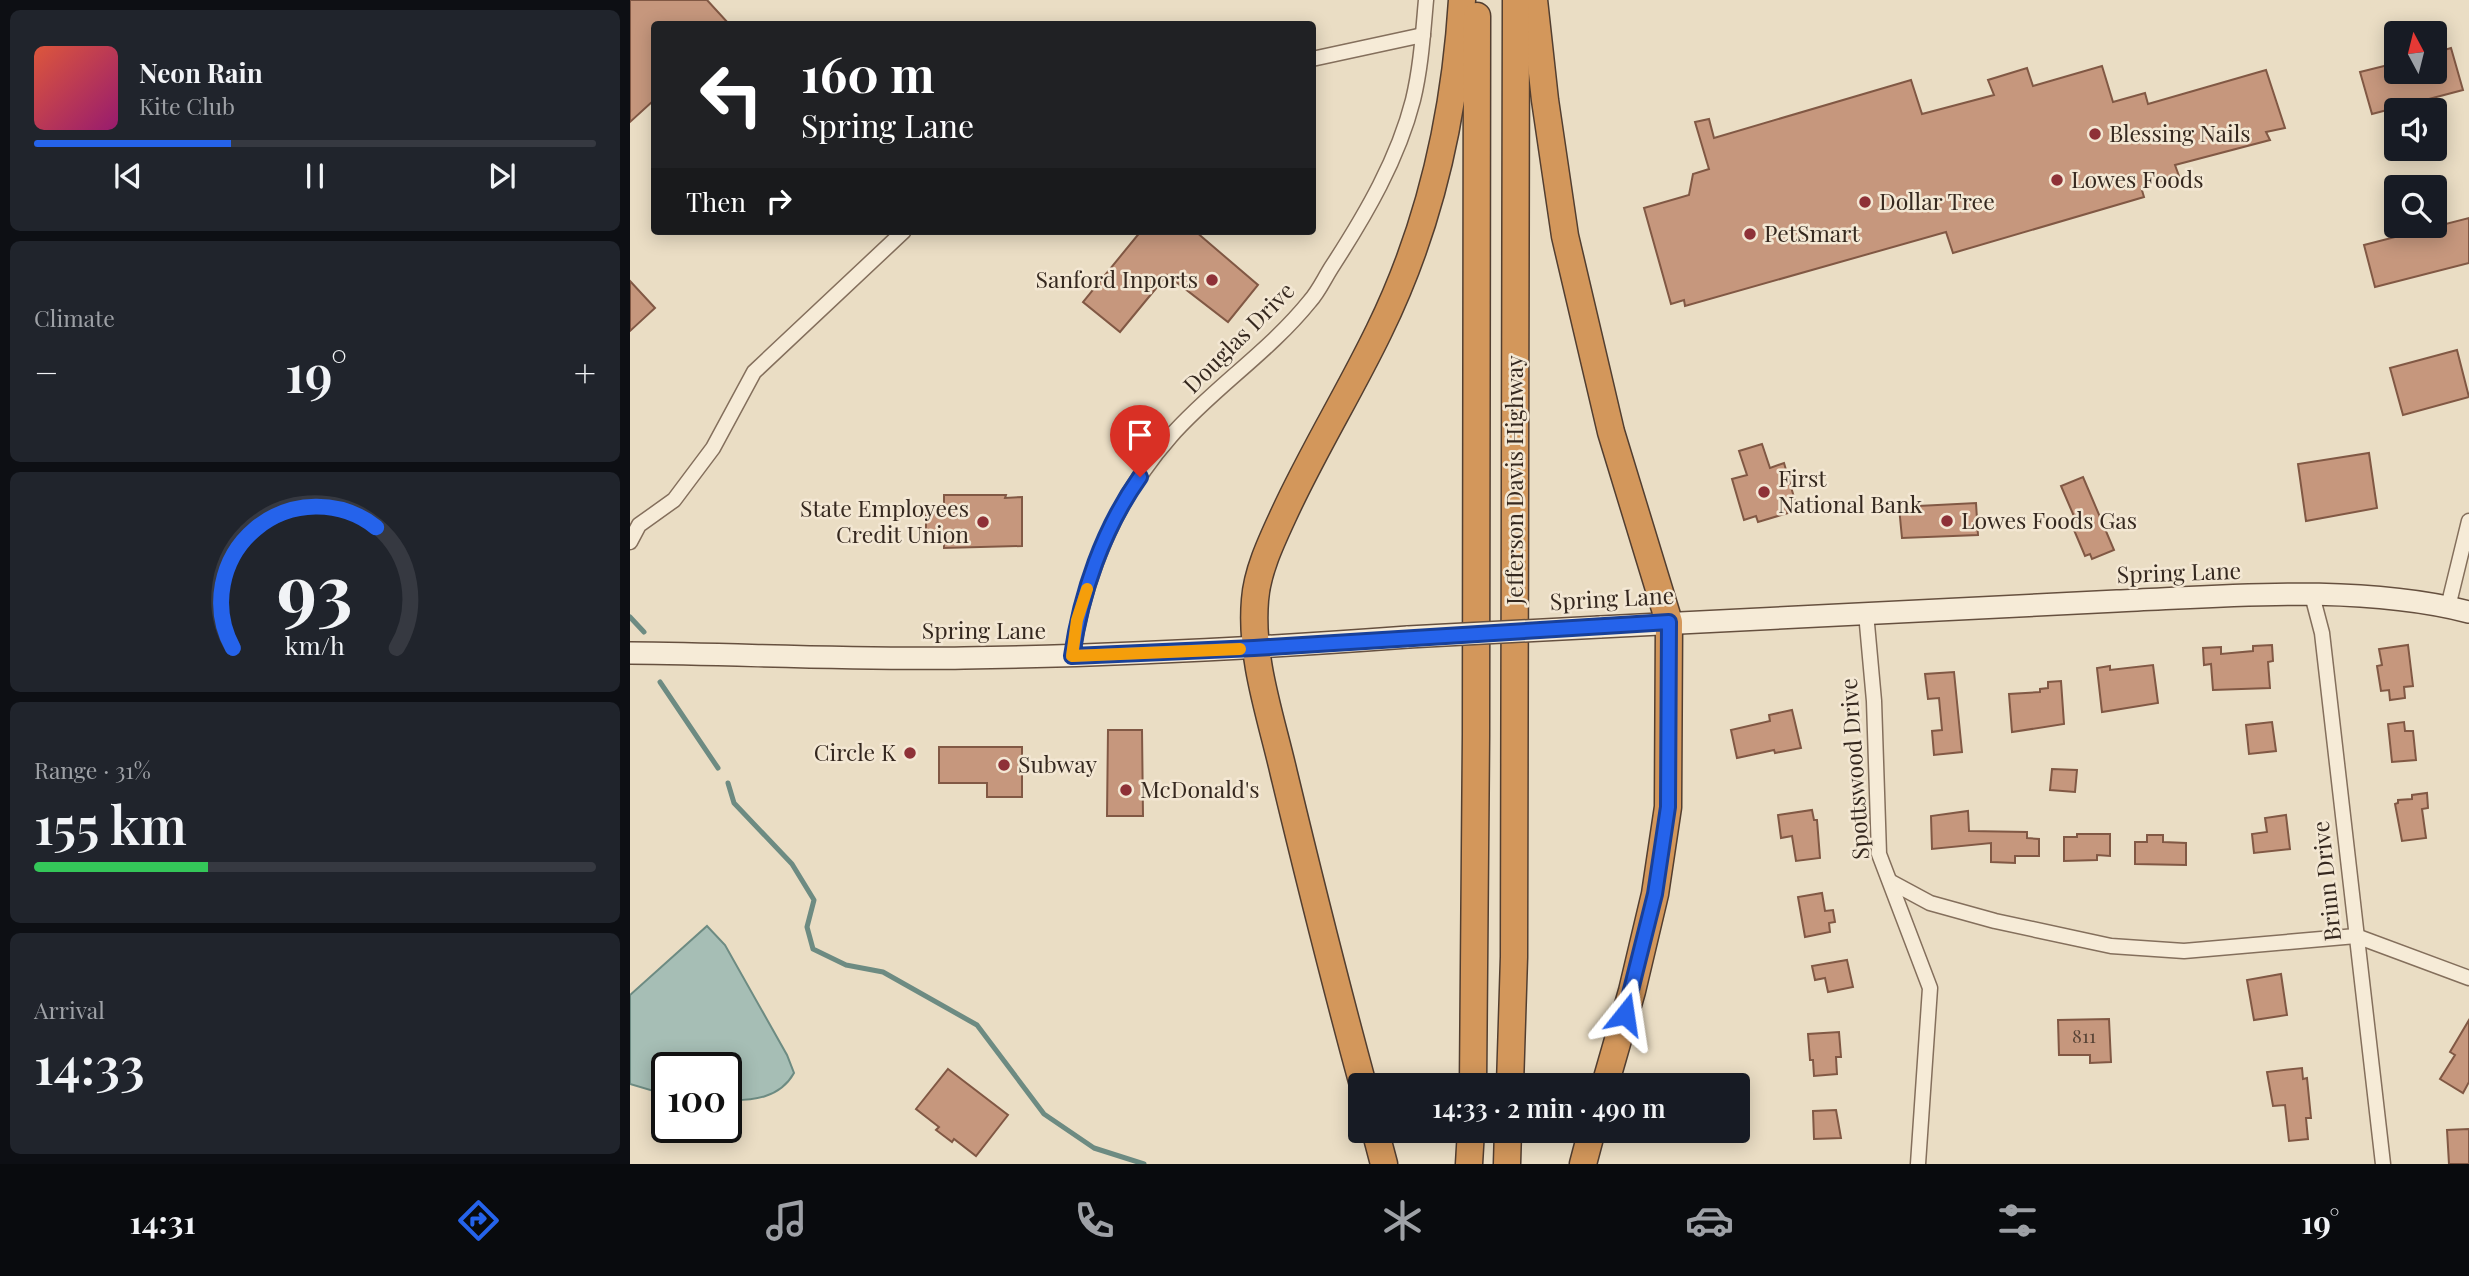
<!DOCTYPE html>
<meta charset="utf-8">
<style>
:root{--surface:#171b24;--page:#20242c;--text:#f1f3f6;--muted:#9ea1a6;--line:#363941;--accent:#2563eb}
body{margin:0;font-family:"Playfair Display",serif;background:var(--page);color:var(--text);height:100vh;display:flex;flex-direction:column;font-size:26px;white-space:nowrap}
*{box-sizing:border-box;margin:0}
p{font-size:23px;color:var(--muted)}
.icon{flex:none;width:38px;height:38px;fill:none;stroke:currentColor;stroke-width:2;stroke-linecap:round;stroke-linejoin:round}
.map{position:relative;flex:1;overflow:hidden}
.panel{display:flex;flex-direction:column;gap:10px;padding:10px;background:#0d0f14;width:630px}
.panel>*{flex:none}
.banner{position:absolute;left:21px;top:21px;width:665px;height:214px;border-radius:7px;box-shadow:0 4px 18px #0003;background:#202124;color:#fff;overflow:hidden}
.needle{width:46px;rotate:353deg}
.tools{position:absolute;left:1754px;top:21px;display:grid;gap:14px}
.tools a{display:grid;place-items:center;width:63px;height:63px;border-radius:7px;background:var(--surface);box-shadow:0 4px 18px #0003;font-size:35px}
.speed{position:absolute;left:21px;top:1052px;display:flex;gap:14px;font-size:35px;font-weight:700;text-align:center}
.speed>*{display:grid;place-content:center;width:91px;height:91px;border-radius:50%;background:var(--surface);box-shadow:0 4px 18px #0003;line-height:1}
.speed .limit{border:4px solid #111;border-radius:10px;background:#fff;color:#111}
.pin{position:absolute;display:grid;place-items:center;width:60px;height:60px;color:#fff;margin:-72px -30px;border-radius:50% 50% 50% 0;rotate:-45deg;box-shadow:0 0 7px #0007}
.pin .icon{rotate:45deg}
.me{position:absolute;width:77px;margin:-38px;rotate:15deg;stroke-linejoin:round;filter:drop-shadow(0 0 5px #0008)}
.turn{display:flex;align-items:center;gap:24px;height:147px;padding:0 35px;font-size:32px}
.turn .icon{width:91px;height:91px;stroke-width:2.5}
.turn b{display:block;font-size:49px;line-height:60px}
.then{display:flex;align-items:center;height:66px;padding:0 35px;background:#0003;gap:14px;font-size:26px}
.big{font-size:52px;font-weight:600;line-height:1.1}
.panel .widget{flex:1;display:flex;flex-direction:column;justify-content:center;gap:10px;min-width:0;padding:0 24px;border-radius:10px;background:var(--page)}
.panel .dial{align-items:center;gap:0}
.dial svg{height:182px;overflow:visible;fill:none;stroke:var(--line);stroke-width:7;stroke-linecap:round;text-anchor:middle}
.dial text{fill:var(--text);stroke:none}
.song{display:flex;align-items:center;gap:21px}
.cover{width:84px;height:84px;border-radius:10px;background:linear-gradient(135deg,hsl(10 70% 55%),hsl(320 70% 35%))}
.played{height:7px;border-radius:4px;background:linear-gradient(90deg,var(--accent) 35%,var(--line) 35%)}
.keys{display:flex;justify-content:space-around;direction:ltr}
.heat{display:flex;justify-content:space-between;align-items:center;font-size:38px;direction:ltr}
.charge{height:10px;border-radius:5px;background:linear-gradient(90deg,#34c759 31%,var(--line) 0)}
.trip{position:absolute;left:718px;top:1073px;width:402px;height:70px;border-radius:7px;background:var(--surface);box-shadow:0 4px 18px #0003;font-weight:600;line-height:70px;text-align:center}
.menu{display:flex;height:112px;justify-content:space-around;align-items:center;background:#090b0e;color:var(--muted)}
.menu .icon{width:49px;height:49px}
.menu .selected{color:var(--accent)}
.menu b{font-size:32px;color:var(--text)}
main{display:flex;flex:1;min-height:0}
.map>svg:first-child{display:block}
.water{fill:#a6beb5;stroke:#6d8b82;stroke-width:2}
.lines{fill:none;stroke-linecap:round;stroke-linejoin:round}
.stream{stroke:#6d8b82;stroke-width:5}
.building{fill:#c6977d;stroke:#815844;stroke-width:2}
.street-casing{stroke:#846f5c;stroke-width:17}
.secondary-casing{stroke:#66503f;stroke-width:24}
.highway-casing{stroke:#523e30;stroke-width:29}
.street{stroke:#f6ebd7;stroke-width:14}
.secondary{stroke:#f6ebd7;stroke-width:21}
.highway{stroke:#d3975b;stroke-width:26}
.secondary-bridge-casing{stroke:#66503f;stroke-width:24;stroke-linecap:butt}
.secondary-bridge{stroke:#f6ebd7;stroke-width:21}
.route-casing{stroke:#184099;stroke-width:18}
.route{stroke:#2563eb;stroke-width:12}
.slow{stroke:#f59e0b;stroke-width:12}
.poi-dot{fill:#8e3137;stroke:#f3e7d3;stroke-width:2.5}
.labels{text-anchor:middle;stroke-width:5;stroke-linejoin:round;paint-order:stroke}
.number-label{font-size:19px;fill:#594436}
.poi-label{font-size:23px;fill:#35281f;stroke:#f3e7d3;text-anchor:start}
.street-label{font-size:23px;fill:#35281f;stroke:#f3e7d3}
</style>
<main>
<section class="panel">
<div class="widget">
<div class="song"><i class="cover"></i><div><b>Neon Rain</b><p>Kite Club</p></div></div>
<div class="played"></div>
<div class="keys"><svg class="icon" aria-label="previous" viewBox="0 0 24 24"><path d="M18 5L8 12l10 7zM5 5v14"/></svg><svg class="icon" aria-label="pause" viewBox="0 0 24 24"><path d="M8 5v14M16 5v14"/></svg><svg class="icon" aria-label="next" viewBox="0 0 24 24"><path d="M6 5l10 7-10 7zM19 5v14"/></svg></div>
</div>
<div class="widget"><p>Climate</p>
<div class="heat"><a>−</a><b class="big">19°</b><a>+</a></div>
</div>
<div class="widget dial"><svg viewBox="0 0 100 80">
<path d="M14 69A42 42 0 1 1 86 69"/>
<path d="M14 69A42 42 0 0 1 77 16" stroke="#2563eb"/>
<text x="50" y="56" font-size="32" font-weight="700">93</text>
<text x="50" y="72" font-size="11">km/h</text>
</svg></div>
<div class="widget"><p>Range · 31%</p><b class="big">155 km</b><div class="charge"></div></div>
<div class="widget"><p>Arrival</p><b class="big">14:33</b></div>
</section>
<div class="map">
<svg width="1839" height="1164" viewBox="0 0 1839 1164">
<rect width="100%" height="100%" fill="#eaddc4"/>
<!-- water -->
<path class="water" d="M 77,926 L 95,945 L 157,1055 L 164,1073 C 150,1098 123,1101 96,1100 L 96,1068 L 37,1068 L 37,1095 L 0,1084 L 0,995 Z"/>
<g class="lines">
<!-- stream -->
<g class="stream">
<polyline points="0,617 14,632"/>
<polyline points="30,682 88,768"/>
<polyline points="98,783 104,803 162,864 184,900 177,927 183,949 216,965 253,972 347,1025 414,1114 464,1148 514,1164"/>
</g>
</g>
<!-- building -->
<g class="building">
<polygon points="0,0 77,0 99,24 24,24 24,100 0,122"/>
<polygon points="1821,48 1833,90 1742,114 1730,72 1766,63 1766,72 1804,72 1804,53"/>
<polygon points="1472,66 1483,102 1515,93 1518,104 1636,70 1655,128 1636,132 1640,140 1545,165 1549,176 1511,187 1514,197 1323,253 1316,232 1055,306 1054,300 1041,304 1014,208 1059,195 1063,174 1079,169 1065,122 1079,119 1084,138 1281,80 1292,114 1364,95 1358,80 1397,68 1403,86"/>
<polygon points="1839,218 1839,263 1745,287 1734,245"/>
<polygon points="511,231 565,231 628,285 598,322 537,275 490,332 453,302"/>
<polygon points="0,281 25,308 0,331"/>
<polygon points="1827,350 1839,397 1773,415 1760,368"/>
<polygon points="1132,444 1140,468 1154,463 1166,504 1156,507 1158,513 1128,522 1126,516 1114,520 1102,479 1117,475 1109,451"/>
<polygon points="1739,453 1747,508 1676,521 1668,464"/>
<polygon points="1453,477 1484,550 1462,559 1460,554 1455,556 1444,530 1449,528 1431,486"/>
<polygon points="314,495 376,495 375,498 392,497 392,546 314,548 314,532 296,532 296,512 314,512"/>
<polygon points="1346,503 1348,535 1272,538 1269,507"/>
<polygon points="1642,645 1643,661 1638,662 1640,688 1583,690 1581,664 1574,665 1573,648 1591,647 1591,654 1623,651 1623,646"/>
<polygon points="1778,645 1783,686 1774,687 1775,698 1760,700 1759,690 1751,691 1747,666 1752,665 1749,649"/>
<polygon points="1523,665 1528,703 1472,712 1467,668 1480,666 1480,670"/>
<polygon points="1324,672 1332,752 1304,755 1302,731 1312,730 1309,698 1298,699 1295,674"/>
<polygon points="1431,681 1434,724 1382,732 1379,694 1410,692 1410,689 1418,688 1418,682"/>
<polygon points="1162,710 1171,748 1145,753 1144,750 1107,758 1101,730 1140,721 1139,715"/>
<polygon points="1642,722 1646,751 1619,754 1616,725"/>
<polygon points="1774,722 1775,731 1783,731 1786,760 1762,762 1758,724"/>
<polygon points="478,730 512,730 513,816 477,816"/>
<polygon points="309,747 392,747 392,797 357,797 357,783 309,783"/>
<polygon points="1422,769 1447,770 1445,792 1420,790"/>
<polygon points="1797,793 1798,808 1792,809 1796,838 1772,841 1765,804 1768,803 1768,800 1782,799 1782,795"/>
<polygon points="1182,810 1184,820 1187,820 1190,858 1166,861 1162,836 1151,838 1148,815"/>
<polygon points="1338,811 1339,831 1397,832 1397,838 1409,839 1409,856 1385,856 1385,863 1361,862 1361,843 1302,849 1301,816"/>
<polygon points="1656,815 1660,849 1624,853 1622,834 1637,832 1635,818"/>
<polygon points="1447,834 1480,834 1480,856 1467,855 1467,860 1434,861 1434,837 1447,837"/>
<polygon points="1517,835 1533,835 1533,842 1556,843 1556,865 1505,864 1505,842 1517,842"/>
<polygon points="1192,893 1195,911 1203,910 1205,922 1199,923 1200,932 1175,937 1168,897"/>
<polygon points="1217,960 1223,987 1198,992 1195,978 1185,980 1182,966"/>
<polygon points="1651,974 1657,1015 1624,1020 1617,980"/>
<polygon points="1479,1019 1481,1062 1460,1063 1460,1055 1429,1055 1428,1020"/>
<polygon points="1839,1020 1839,1082 1833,1093 1810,1079 1825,1055 1820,1052"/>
<polygon points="1209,1032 1211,1057 1206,1057 1207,1074 1184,1076 1183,1060 1180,1060 1178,1034"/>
<polygon points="1672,1068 1673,1079 1677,1078 1681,1118 1676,1118 1678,1139 1659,1141 1655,1105 1643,1106 1637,1072"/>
<polygon points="318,1069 378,1115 346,1156 324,1139 322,1142 306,1130 309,1127 286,1109"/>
<polygon points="1206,1110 1211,1138 1184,1139 1183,1111"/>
<polygon points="1839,1129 1839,1164 1819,1164 1817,1130"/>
</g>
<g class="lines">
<defs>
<g id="street">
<polyline points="682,59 793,35"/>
<polyline points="0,542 9,525 44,500 83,448 124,372 274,231"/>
<polyline points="1682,595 1692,633 1753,1164"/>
<polyline points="1818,607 1839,521"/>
<polyline points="1236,613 1244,701 1249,854 1300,988 1288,1164"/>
<path d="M 442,656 C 454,577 486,498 540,437 C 583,388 639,352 680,301 C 689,291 695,277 703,265 C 736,214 768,159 783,100 C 791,67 793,33 796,0"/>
<polyline points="1261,882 1300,903 1365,921 1481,946 1554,951 1726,936 1839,978"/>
</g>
<g id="secondary">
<path d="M 970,627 C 1142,618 1314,609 1487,601 C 1601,596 1728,584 1839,612"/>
<path d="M 0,653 C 111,654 223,660 334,658 C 482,656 630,648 778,637"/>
</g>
<g id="highway">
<polyline points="904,0 915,100 935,236 981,432 1039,622 1038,807 1025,894 1002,991 975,1085"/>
<path d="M 733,1085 C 705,982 679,878 654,774 C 641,717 620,659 625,600 C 627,571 642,540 654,514 C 683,451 719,393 749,331 C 800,227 825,115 832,0"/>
<polyline points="843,1085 846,735 847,16"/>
<polyline points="880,1085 884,957 886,0"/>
<polyline points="745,1130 754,1164"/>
<polyline points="839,1164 841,1130"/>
<polyline points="877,1164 878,1130"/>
<polyline points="953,1164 962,1130"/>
</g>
</defs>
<!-- street casing -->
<use href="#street" class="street-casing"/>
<!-- secondary casing -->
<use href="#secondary" class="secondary-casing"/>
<!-- highway casing -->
<use href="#highway" class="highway-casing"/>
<!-- street -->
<use href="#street" class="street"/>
<!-- secondary -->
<use href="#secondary" class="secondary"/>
<!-- highway -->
<use href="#highway" class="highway"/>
<defs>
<polyline id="secondary-bridge" points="778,637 970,627"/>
</defs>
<!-- secondary-bridge casing -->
<use href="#secondary-bridge" class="secondary-bridge-casing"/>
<!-- secondary-bridge -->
<use href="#secondary-bridge" class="secondary-bridge"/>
</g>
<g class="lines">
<defs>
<path id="route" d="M 510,477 C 473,529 451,593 442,656 L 624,648 L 1039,622 L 1038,807 L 1025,894 L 995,1014"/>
</defs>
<!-- route casing -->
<use href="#route" class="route-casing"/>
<!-- route -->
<use href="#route" class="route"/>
<!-- slow -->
<polyline class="slow" points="457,589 447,620 442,656 610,649"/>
</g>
<!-- markers -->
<g class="poi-dot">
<circle cx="1465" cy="134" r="7"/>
<circle cx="1427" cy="180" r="7"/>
<circle cx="1235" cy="202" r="7"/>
<circle cx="1120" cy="234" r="7"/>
<circle cx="582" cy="280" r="7"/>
<circle cx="1134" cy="492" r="7"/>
<circle cx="1317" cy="521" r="7"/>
<circle cx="353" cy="522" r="7"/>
<circle cx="280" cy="753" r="7"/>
<circle cx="374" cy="765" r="7"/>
<circle cx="496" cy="790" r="7"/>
</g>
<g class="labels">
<!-- number labels -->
<g class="number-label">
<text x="1454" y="1043">811</text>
</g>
<!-- poi labels -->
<g class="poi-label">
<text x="1479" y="142">Blessing Nails</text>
<text x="1441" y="188">Lowes Foods</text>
<text x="1249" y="210">Dollar Tree</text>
<text x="1134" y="242">PetSmart</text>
<text x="568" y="288" text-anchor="end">Sanford Inports</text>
<text x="1148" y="487">First<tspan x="1148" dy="26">National Bank</tspan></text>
<text x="339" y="517" text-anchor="end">State Employees<tspan x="339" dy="26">Credit Union</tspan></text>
<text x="1331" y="529">Lowes Foods Gas</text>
<text x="266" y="761" text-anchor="end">Circle K</text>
<text x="388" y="773">Subway</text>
<text x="510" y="798">McDonald's</text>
</g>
<!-- street labels -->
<g class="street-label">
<text transform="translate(609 338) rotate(-45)" y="8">Douglas Drive</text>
<text transform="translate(885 480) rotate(-90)" y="8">Jefferson Davis Highway</text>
<text transform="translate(1549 573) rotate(-2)" y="8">Spring Lane</text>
<text transform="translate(982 599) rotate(-3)" y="8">Spring Lane</text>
<text x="354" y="639">Spring Lane</text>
<text transform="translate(1225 769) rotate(-94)" y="8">Spottswood Drive</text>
<text transform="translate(1697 881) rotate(-96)" y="8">Brinn Drive</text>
</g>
</g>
</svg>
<div class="tools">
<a><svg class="needle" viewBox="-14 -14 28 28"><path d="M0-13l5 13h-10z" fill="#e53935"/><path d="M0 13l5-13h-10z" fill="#9ea1a6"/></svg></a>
<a><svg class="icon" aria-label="sound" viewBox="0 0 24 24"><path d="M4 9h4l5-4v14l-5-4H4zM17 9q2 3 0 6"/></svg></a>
<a><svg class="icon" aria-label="search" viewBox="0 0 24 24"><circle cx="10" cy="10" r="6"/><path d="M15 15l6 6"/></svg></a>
</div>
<div class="speed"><div class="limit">100</div></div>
<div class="pin" style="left:510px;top:477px;background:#d93025"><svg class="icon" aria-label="arrive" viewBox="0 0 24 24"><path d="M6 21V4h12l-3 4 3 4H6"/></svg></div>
<svg class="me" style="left:995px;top:1014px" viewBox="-20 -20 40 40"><path d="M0-17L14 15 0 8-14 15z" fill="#2563eb" stroke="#fff" stroke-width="4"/></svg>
<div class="trip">14:33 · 2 min · 490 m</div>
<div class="banner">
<div class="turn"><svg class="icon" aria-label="left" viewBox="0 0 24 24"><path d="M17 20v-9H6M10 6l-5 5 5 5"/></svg><div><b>160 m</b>Spring Lane</div></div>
<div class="then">Then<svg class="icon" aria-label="right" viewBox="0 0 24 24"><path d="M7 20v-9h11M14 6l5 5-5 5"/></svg></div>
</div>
</div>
</main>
<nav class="menu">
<b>14:31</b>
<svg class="icon selected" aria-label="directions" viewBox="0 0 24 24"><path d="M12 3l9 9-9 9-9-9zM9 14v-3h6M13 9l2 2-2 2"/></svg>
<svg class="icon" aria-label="music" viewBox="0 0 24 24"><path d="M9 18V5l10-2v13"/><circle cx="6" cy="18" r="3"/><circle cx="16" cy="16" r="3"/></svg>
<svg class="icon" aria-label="phone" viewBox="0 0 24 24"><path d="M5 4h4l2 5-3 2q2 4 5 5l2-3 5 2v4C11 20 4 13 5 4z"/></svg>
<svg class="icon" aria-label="climate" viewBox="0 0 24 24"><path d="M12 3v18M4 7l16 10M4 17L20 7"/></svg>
<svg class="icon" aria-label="car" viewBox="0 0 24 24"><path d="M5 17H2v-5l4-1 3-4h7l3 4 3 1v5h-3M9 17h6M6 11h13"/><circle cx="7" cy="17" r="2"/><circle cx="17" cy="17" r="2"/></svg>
<svg class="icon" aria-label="filters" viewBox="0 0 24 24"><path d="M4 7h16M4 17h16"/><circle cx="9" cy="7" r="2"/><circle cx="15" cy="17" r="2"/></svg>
<b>19°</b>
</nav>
